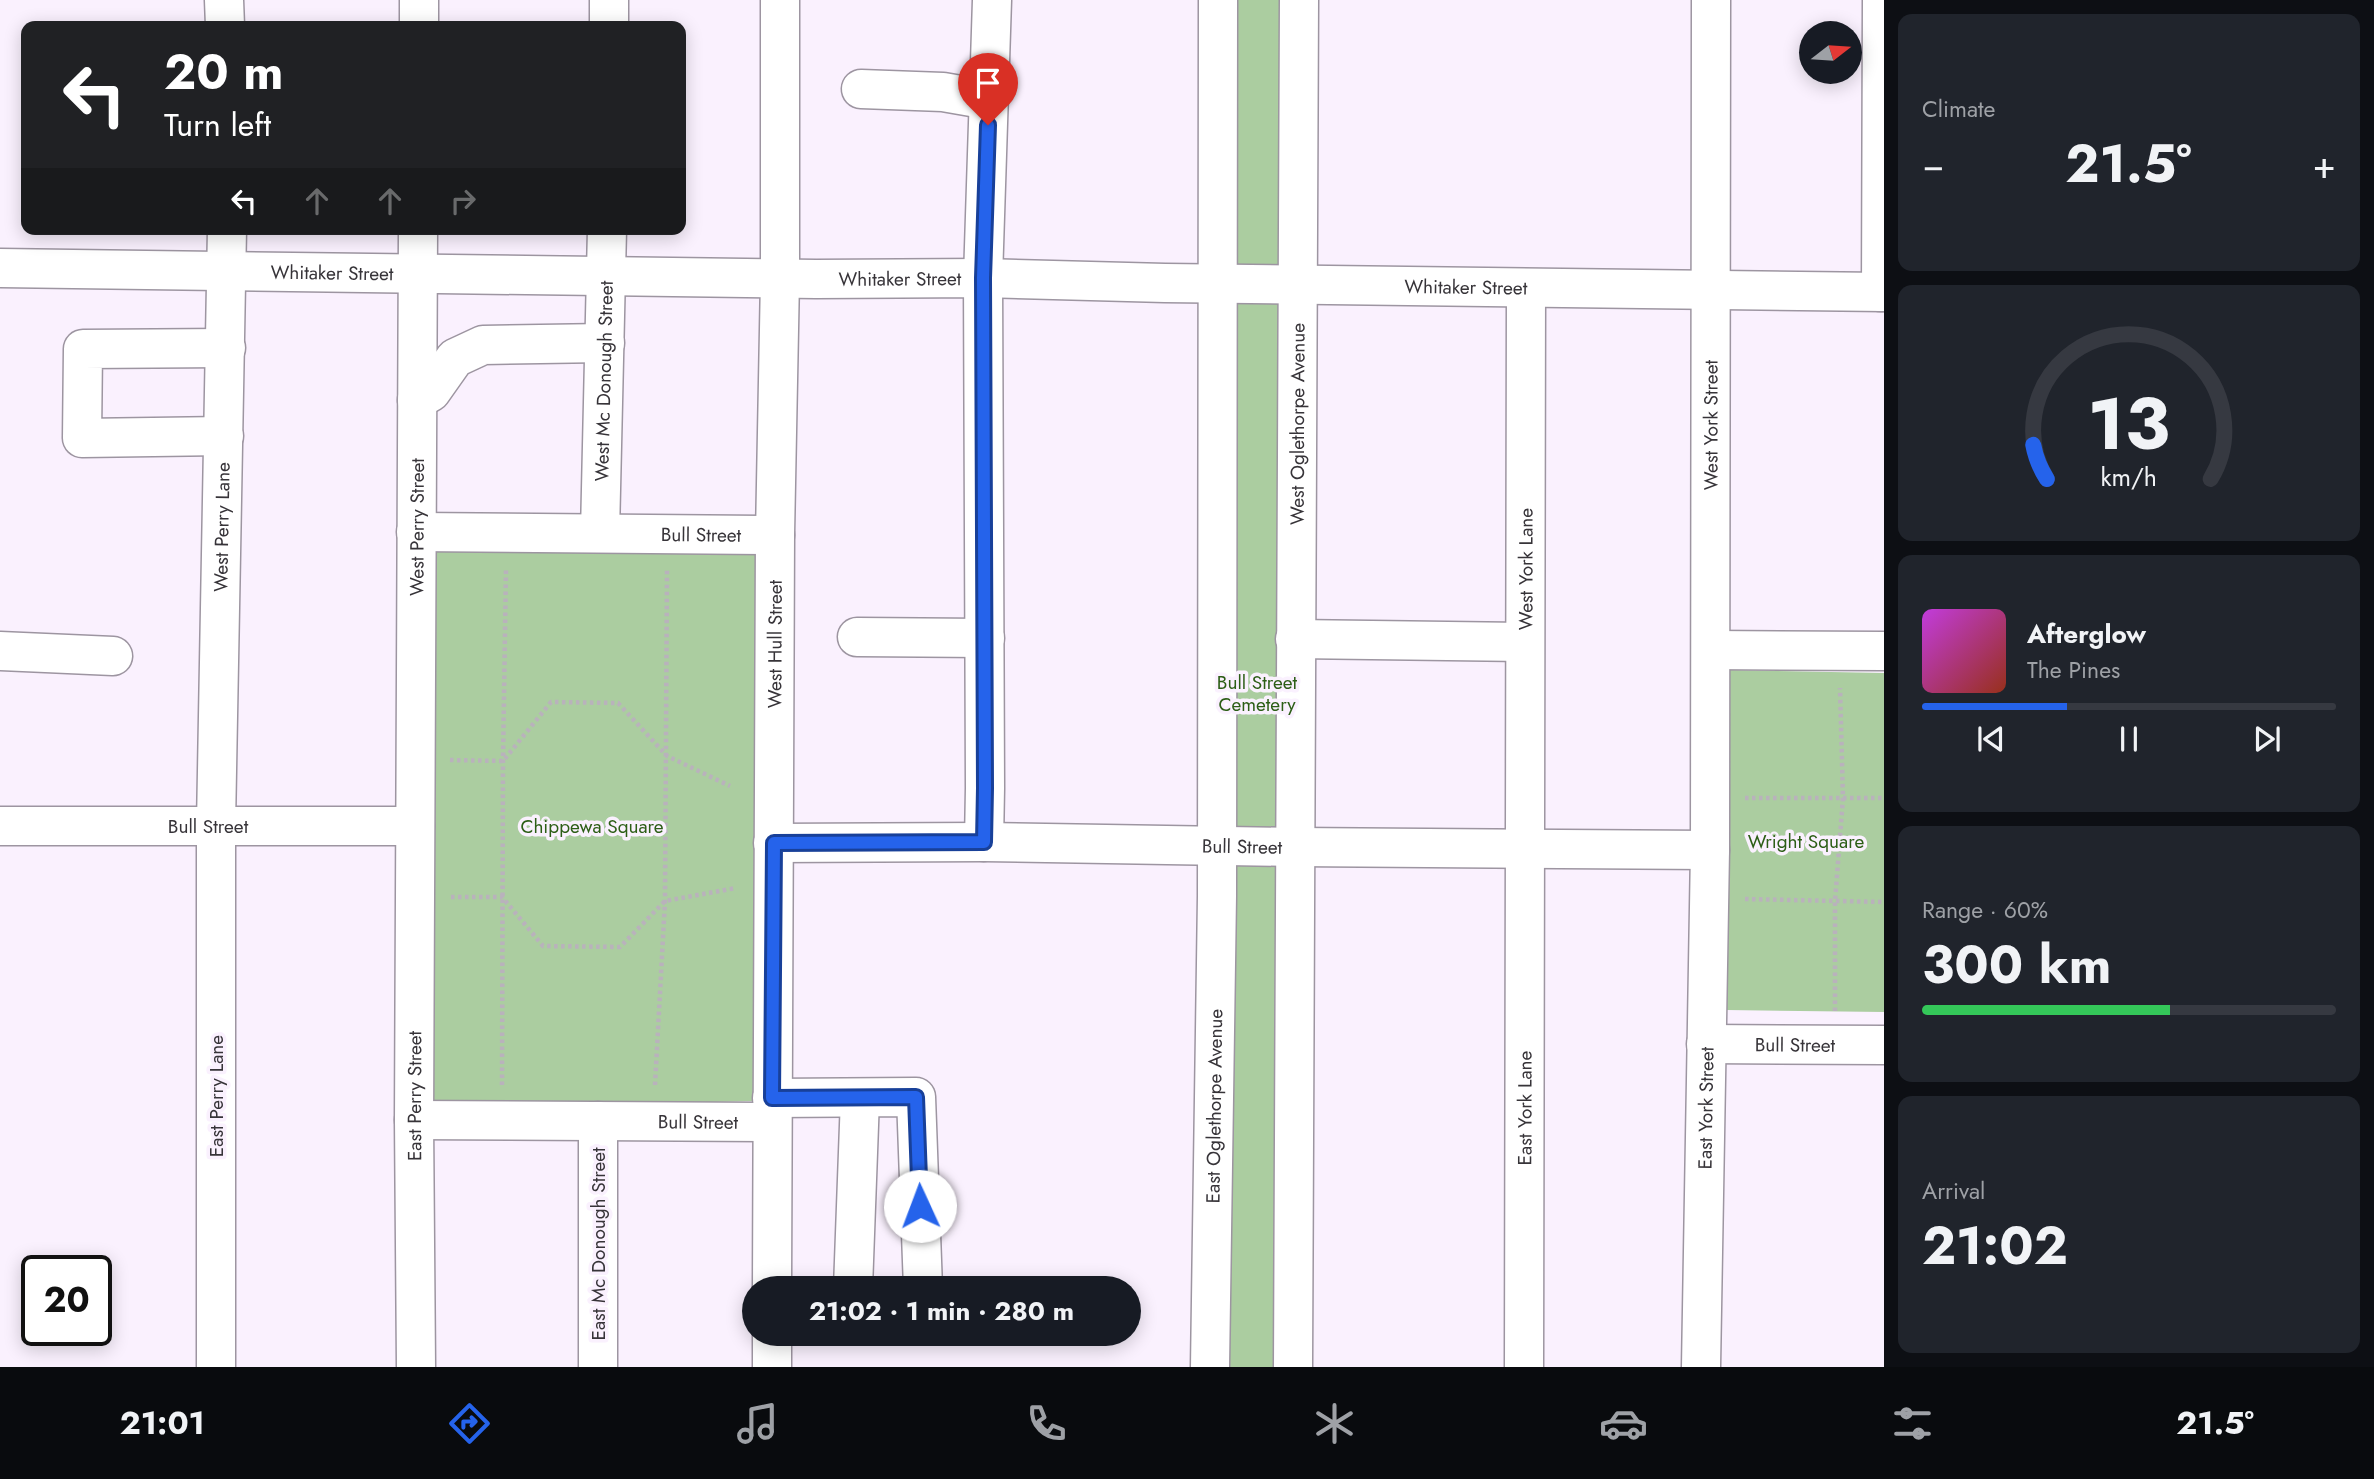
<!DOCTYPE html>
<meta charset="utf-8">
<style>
:root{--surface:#171b24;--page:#20242c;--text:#f1f3f6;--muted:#9ea1a6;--line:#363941;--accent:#2563eb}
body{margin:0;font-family:Jost,sans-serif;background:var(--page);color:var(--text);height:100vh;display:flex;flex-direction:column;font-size:26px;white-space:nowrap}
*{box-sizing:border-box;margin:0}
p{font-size:23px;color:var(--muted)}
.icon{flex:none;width:38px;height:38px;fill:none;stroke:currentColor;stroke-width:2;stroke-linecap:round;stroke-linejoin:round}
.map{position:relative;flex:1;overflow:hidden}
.sheet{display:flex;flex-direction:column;gap:14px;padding:14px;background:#0d0f14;width:490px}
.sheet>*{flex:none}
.guide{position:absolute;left:21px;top:21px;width:665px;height:214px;border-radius:14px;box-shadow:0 4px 18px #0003;background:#202124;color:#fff;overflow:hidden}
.needle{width:46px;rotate:73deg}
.fabs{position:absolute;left:1799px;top:21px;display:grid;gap:14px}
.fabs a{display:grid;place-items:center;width:63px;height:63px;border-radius:50%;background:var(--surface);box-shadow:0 4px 18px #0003;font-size:35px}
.speed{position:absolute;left:21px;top:1255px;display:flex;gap:14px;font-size:35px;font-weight:700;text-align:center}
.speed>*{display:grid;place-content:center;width:91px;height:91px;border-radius:50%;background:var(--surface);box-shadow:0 4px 18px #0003;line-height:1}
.speed .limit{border:4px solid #111;border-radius:10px;background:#fff;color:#111}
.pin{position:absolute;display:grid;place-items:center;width:60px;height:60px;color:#fff;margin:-72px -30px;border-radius:50% 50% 50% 0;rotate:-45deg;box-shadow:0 0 7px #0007}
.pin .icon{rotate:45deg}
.me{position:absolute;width:77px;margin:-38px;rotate:358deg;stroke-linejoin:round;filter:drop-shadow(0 0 5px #0008)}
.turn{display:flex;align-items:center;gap:24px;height:147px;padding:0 28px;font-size:32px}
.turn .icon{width:91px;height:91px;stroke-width:2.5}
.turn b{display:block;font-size:49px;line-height:60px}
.lanes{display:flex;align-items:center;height:66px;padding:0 28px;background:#0003;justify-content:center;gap:35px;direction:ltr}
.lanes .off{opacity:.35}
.big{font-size:52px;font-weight:700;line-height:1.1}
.sheet .widget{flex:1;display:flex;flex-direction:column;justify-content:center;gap:10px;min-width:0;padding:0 24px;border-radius:14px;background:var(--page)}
.sheet .dial{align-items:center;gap:0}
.dial svg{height:182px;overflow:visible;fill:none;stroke:var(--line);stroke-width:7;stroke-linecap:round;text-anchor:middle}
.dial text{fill:var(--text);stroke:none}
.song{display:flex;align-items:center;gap:21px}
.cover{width:84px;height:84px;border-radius:10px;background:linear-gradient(135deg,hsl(290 70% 55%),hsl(10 70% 35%))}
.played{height:7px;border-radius:4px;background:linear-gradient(90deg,var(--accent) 35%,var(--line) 35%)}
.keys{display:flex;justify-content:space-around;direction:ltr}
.heat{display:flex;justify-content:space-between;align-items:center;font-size:38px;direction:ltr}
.charge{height:10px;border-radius:5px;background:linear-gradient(90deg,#34c759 60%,var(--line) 0)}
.trip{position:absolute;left:742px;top:1276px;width:399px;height:70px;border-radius:35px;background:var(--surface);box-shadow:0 4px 18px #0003;font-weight:700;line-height:70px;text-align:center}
.dock{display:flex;height:112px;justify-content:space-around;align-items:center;background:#090b0e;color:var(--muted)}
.dock .icon{width:49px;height:49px}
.dock .selected{color:var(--accent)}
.dock b{font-size:32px;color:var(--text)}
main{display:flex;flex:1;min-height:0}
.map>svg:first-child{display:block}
.green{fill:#abcda0}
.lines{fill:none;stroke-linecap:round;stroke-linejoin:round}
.minor-casing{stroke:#9d95a1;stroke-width:41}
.major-casing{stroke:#9d95a1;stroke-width:41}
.path{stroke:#b9b2bc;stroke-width:4.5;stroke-dasharray:3.5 3.5;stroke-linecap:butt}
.minor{stroke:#fff;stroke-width:38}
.major{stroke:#fff;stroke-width:38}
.route-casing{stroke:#184099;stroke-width:18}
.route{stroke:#2563eb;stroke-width:12}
.labels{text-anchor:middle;stroke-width:7;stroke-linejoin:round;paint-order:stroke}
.street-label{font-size:19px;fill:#373439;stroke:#faf1fe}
.park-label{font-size:19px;fill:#2c5e16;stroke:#faf1fe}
</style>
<main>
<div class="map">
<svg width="1884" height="1367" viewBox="0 0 1884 1367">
<rect width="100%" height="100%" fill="#faf1fe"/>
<!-- green -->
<g class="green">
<polygon points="1216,0 1291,0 1294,1367 1203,1367"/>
<polygon points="433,548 756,551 755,1101 666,1103 428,1101"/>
<polygon points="1730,670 1884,673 1884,1012 1726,1010"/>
</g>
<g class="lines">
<defs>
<g id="minor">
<polyline points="224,0 225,26"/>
<polyline points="419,26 419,0"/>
<polyline points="609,26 609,0"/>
<polyline points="861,89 943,92 989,100"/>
<polyline points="1881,292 1882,0"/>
<polyline points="417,400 431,392 455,358 483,345 605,343"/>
<polyline points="224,436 82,438 83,349 226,348"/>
<path id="s1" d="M 416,532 L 775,535"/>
<path id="s2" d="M 600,533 L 607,229"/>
<polyline points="857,637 985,638"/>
<polyline points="1295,639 1524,642"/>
<polyline points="1711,650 1884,651"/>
<polyline points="0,651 113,656"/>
<path id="s3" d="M 0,826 L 415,826"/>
<polyline points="984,842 985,788 983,278 992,0"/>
<path id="s4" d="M 773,843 L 984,842 L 1295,847 L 1710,850"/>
<path id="s5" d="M 1706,1044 L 1884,1045"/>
<polyline points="772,1098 916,1097 923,1288"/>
<path id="s6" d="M 414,1120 L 772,1122"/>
<polyline points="598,1121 598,1367"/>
<path id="s7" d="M 772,1288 L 775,535 L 780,278 L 780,0"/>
<polyline points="853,1288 860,1098"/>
<polyline points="772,1334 772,1367"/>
<path id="s8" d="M 216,1367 L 216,825 L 227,229"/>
<path id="s9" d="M 416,1367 L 414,1120 L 418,229"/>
<path id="s10" d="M 1524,1367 L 1526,288"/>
<path id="s11" d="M 1701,1367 L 1710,850 L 1711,0"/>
</g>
<g id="major">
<path id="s12" d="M 0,268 L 816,279 L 983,278 L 1165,283 L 1884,292"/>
<path id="s13" d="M 1210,1367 L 1217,896 L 1218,0"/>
<path id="s14" d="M 1293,1367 L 1299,0"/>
</g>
</defs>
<!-- minor casing -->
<use href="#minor" class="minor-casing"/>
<!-- major casing -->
<use href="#major" class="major-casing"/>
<!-- path -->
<g class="path">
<polyline points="450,760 503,761 551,702 618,703 667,756 730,786"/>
<polyline points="1745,798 1884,798"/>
<polyline points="451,897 502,897 543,946 620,947 665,901 736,888"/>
<polyline points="1745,899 1884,902"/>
<polyline points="1835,1011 1835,901 1843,798 1840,688"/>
<polyline points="502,1085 503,761 506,569"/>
<polyline points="655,1085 665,901 667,569"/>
</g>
<!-- minor -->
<use href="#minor" class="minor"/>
<!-- major -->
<use href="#major" class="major"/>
</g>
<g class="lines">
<defs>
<polyline id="route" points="920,1206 916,1097 772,1098 774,843 984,842 985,788 983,278 988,125"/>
</defs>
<!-- route casing -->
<use href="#route" class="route-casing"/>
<!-- route -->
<use href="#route" class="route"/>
</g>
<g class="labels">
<!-- street labels -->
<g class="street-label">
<text dy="7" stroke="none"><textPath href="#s12" startOffset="332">Whitaker Street</textPath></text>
<text dy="7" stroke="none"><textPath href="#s12" startOffset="900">Whitaker Street</textPath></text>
<text dy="7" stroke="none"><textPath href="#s12" startOffset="1466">Whitaker Street</textPath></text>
<text dy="7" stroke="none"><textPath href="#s2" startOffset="152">West Mc Donough Street</textPath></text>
<text dy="7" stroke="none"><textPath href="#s14" startOffset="943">West Oglethorpe Avenue</textPath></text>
<text dy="7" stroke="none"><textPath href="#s11" startOffset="942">West York Street</textPath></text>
<text dy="7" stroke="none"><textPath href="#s8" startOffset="840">West Perry Lane</textPath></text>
<text dy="7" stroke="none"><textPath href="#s9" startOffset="840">West Perry Street</textPath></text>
<text dy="7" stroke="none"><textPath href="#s1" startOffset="285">Bull Street</textPath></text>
<text dy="7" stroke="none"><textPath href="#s10" startOffset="798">West York Lane</textPath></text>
<text dy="7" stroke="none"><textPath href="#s7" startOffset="644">West Hull Street</textPath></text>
<text dy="7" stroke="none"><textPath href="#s3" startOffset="208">Bull Street</textPath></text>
<text dy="7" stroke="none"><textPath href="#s4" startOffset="469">Bull Street</textPath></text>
<text dy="7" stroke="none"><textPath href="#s5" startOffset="89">Bull Street</textPath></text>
<text transform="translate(216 1096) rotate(-90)" y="7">East Perry Lane</text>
<text dy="7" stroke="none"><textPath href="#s9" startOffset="271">East Perry Street</textPath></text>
<text dy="7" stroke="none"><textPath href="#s13" startOffset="261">East Oglethorpe Avenue</textPath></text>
<text dy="7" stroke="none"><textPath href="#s10" startOffset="259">East York Lane</textPath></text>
<text dy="7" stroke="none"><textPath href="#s11" startOffset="259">East York Street</textPath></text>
<text dy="7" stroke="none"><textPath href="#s6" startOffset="284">Bull Street</textPath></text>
<text transform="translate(598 1244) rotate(-90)" y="7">East Mc Donough Street</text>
</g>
<!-- park labels -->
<g class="park-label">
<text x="1257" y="689">Bull Street<tspan x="1257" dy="22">Cemetery</tspan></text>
<text x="592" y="833">Chippewa Square</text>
<text x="1806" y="848">Wright Square</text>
</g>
</g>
</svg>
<div class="fabs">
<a><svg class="needle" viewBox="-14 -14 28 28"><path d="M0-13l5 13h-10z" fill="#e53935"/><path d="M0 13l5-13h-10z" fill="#9ea1a6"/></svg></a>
</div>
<div class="speed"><div class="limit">20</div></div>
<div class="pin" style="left:988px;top:125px;background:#d93025"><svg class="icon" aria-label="arrive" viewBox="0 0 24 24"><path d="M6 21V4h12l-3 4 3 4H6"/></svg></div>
<svg class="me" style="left:920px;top:1206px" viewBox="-20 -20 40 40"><circle r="19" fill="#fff"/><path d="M0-13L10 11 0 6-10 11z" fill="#2563eb"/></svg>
<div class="trip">21:02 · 1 min · 280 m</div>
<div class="guide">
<div class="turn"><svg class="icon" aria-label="left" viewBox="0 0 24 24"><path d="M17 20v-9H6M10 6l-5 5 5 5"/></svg><div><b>20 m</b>Turn left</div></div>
<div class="lanes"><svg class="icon" aria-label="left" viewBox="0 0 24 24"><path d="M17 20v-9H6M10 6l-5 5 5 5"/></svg><svg class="icon off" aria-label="ahead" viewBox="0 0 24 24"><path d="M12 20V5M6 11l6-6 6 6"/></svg><svg class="icon off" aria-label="ahead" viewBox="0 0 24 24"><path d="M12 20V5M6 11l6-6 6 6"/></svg><svg class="icon off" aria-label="right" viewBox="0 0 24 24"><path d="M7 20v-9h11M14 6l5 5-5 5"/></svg></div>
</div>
</div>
<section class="sheet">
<div class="widget"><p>Climate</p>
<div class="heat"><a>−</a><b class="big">21.5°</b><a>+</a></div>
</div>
<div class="widget dial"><svg viewBox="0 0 100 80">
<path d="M14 69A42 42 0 1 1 86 69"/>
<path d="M14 69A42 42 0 0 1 8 54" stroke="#2563eb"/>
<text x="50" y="56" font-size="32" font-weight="700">13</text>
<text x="50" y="72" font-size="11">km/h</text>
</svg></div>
<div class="widget">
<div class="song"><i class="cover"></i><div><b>Afterglow</b><p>The Pines</p></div></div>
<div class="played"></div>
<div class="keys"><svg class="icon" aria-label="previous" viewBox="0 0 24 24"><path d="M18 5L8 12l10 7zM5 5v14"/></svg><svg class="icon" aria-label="pause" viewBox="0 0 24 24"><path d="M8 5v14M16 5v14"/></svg><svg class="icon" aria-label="next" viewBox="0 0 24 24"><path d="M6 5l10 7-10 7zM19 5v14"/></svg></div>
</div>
<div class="widget"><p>Range · 60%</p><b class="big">300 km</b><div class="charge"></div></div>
<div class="widget"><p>Arrival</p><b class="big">21:02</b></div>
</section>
</main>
<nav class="dock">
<b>21:01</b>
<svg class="icon selected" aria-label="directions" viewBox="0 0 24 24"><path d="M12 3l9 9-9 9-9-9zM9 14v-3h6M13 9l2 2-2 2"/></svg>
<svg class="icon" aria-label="music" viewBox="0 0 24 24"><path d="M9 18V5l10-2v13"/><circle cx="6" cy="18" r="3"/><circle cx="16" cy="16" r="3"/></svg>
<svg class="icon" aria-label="phone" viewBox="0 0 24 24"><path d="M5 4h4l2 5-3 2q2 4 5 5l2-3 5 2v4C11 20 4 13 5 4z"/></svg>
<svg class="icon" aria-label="climate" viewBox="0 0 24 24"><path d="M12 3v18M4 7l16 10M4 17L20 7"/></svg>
<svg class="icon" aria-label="car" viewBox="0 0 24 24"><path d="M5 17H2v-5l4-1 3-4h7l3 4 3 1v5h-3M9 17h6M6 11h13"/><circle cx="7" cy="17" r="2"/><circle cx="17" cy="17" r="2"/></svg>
<svg class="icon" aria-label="filters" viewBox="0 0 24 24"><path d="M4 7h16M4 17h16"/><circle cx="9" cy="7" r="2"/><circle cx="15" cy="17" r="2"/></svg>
<b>21.5°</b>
</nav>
